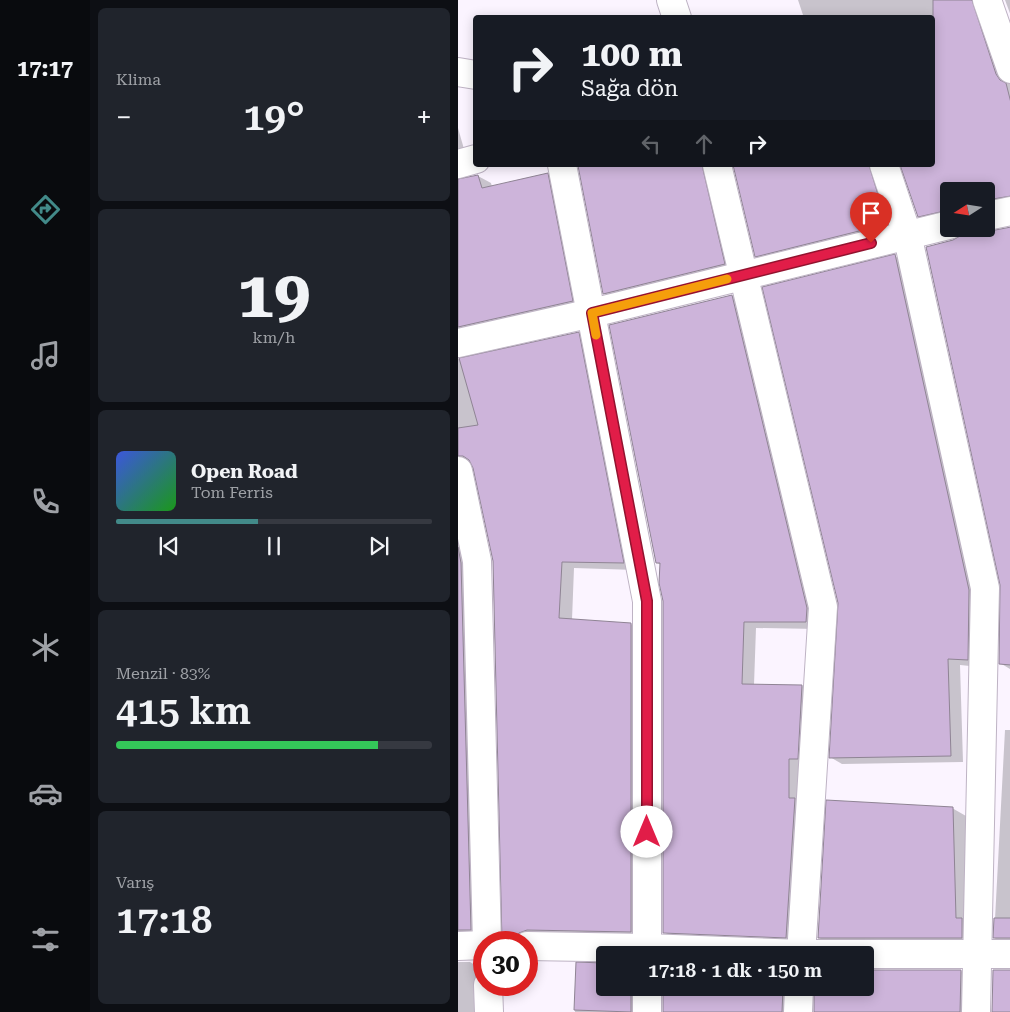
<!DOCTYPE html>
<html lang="tr">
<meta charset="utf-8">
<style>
:root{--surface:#171b24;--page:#20242c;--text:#f1f3f6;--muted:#9ea1a6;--line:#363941;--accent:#428a89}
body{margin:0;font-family:"Roboto Serif",serif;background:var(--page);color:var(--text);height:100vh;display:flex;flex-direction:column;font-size:19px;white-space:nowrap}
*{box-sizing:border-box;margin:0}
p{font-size:16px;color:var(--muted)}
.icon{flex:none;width:28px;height:28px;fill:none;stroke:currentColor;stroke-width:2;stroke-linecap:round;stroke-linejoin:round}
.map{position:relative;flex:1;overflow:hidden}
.side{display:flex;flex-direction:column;gap:8px;padding:8px;background:#0d0f14;width:368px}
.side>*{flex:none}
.banner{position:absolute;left:15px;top:15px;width:462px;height:152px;border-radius:5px;box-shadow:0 2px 12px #0003;background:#171b24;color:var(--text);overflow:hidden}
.needle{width:32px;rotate:258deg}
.buttons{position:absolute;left:482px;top:182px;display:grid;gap:10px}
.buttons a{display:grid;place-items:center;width:55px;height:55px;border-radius:5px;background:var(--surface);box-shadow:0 2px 12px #0003;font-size:25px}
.speed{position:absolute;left:15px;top:931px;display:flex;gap:10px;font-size:25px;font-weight:700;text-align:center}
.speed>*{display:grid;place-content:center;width:65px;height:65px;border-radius:50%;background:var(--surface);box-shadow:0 2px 12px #0003;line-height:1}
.speed .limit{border:8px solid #d22;background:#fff;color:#111}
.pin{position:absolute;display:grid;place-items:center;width:42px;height:42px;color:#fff;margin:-51px -21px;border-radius:50% 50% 50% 0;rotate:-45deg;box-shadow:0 0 5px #0007}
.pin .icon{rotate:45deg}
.me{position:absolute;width:55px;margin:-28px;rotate:0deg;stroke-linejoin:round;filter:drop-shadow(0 0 4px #0008)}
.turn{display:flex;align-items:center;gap:18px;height:105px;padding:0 25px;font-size:22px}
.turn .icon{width:65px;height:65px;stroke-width:2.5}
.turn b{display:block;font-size:35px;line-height:42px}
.lanes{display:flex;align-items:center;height:48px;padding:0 25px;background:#0003;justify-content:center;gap:25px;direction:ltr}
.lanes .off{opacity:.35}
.big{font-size:38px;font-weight:600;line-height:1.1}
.side .tile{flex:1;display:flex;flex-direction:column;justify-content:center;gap:8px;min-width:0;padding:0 18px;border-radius:8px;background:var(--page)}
.side .dial{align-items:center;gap:0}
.dial b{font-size:65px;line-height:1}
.song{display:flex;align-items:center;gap:15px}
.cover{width:60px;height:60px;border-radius:8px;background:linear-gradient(135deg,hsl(230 70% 55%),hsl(120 70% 35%))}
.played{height:5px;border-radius:2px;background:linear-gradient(90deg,var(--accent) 45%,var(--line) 45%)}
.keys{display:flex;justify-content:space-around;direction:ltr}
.heat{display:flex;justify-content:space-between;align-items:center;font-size:28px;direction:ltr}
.charge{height:8px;border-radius:4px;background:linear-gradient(90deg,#34c759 83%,var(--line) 0)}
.trip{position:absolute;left:138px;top:946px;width:278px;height:50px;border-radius:5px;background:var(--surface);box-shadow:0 2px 12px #0003;font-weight:600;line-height:50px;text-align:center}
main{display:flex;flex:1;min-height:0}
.dock{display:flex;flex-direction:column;width:90px;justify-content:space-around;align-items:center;background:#090b0e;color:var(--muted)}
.dock .icon{width:35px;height:35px}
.dock .active{color:var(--accent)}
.dock b{font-size:22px;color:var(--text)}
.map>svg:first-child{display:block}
.shadow{fill:#0003}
.building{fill:#cdb4da;stroke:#8f8494}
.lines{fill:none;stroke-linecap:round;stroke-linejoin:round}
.street-casing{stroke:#beb3c4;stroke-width:30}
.street{stroke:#fff;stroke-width:28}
.route-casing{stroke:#92132f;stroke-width:12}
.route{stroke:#e11d48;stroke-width:9}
.slow{stroke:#f59e0b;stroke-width:9}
</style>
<main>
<nav class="dock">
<b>17:17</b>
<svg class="icon active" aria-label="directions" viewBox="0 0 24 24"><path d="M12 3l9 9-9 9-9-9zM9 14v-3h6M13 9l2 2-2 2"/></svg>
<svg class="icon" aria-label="music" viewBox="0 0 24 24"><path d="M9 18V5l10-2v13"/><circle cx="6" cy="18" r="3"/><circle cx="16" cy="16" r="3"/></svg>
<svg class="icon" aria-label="phone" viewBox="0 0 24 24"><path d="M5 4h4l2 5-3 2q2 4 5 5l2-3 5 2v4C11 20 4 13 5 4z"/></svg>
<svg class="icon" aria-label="climate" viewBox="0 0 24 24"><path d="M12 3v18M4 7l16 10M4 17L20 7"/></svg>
<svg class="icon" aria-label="car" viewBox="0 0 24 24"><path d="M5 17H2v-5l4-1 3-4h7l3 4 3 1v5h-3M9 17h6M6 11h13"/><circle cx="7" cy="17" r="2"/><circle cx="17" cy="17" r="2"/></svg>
<svg class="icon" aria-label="filters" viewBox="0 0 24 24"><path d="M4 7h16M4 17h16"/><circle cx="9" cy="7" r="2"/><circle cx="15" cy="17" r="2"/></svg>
</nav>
<section class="side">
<div class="tile"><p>Klima</p>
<div class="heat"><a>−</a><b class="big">19°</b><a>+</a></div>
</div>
<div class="tile dial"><b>19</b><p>km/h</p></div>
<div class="tile">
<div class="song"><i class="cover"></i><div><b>Open Road</b><p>Tom Ferris</p></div></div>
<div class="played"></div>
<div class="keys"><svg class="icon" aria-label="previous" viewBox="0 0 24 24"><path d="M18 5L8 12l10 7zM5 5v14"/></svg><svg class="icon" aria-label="pause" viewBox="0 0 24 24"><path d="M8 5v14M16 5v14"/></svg><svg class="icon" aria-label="next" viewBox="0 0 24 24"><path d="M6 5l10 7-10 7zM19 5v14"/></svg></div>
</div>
<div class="tile"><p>Menzil · 83%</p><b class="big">415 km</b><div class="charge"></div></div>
<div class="tile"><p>Varış</p><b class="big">17:18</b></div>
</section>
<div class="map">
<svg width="553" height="1012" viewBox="0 0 553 1012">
<rect width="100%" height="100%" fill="#fbf4ff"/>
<!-- shadow -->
<g class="shadow">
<polygon points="340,0 529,0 527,13 553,85 553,205 529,216 529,191 491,191 491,219 474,223 461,216 444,165 475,165 475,18 346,18"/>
<polygon points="547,0 553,0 553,16"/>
<polygon points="0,128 8,156 0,164"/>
<polygon points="129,165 259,165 279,271 159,301 146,293"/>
<polygon points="276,165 426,165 442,231 311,263 298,256"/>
<polygon points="89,174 103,182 127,308 0,342 0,180 20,176 33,183 34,187"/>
<polygon points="553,228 553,945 549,945 536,938 547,730 552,730 552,669 542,663 544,585 495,241 502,238 507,229 527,229 529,232"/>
<polygon points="437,256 449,263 523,597 522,667 502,665 505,762 384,764 372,757"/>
<polygon points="274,296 286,303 360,629 298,628 296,685 344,686 356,693 340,944 218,939 206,932 206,601 203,565 199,563"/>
<polygon points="120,333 133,341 178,570 116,568 114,620 173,624 186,632 186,939 46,942 36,560 14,463 10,463 0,471 0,359"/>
<polygon points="0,495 16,571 26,937 0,945"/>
<polygon points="494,808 508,816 511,923 518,946 375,946 361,938"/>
<polygon points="0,962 12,962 25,970 27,1012 0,1012"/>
<polygon points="119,964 146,964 146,988 189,988 186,1012 117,1012"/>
<polygon points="503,971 516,978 515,1012 357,1012 358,988 406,988"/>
<polygon points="206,988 341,988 337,1012 206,1012"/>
</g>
<!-- building -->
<g class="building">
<polygon points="475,0 514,0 538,74 542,80 548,83 553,103 553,196 529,200 529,191 491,191 491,210 460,217 442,165 475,165"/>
<polygon points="124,165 244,165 267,264 145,294 120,166"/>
<polygon points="275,165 411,165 429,224 297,257"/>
<polygon points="90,173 115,301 0,327 0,179 20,175 24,188"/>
<polygon points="553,227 553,665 541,664 542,585 468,247 495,240 502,236 506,229 521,229 525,231 532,231"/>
<polygon points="437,254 511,590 510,660 490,659 493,756 371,758 380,603 304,287"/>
<polygon points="274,295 349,608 348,622 286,622 284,684 344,685 340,759 331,759 331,798 337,798 328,938 205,933 205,601 201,583 202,563 198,563 151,325"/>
<polygon points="121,332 166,563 104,562 101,618 173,623 173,932 69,930 61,933 56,938 54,942 44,942 35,561 15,468 11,460 5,456 0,456 0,428 20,425 1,358"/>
<polygon points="0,547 3,563 13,930 0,930"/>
<polygon points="368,800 495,807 498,918 504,918 504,938 360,938"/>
<polygon points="536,918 553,918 553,938 535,938"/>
<polygon points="118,962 146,963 146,988 173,988 173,1012 116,1010"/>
<polygon points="406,970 503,970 502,1012 356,1012 356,988 406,988"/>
<polygon points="535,970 553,970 553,1012 534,1012"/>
<polygon points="205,988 325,988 324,1012 205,1012"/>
</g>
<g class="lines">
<defs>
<g id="street">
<polyline points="213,0 219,18"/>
<polyline points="529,0 553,69"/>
<polyline points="0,72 18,75"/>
<polyline points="0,164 18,159"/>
<polyline points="104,165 189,601 189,955"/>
<polyline points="259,165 365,607 343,955"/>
<polyline points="426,165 449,234 527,588 518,1012"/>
<polyline points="529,216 553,211"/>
<polyline points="0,343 134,313 491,225"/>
<polyline points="0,471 19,561 29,942"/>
<polyline points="0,946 26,945"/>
<polyline points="69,946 189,948 344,954 553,954"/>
<polyline points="30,985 31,1012"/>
<polyline points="189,988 189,1012"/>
<polyline points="340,1012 341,988"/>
</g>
</defs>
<!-- street casing -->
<use href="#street" class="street-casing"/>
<!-- street -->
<use href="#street" class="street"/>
</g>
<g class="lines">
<defs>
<polyline id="route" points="189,832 189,601 134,313 413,243"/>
</defs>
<!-- route casing -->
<use href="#route" class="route-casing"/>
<!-- route -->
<use href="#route" class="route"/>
<!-- slow -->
<polyline class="slow" points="138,335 134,313 269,279"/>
</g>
</svg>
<div class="buttons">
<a><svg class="needle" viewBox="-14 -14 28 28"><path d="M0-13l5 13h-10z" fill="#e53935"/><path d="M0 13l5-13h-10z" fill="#9ea1a6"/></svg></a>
</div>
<div class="speed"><div class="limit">30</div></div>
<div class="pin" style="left:413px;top:243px;background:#d93025"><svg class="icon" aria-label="arrive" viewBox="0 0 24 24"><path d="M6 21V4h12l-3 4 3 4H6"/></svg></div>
<svg class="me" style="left:189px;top:832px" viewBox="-20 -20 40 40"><circle r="19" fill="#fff"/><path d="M0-13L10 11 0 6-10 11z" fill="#e11d48"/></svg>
<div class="trip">17:18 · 1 dk · 150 m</div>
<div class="banner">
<div class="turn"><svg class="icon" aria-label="right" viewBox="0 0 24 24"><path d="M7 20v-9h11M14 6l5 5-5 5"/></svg><div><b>100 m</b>Sağa dön</div></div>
<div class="lanes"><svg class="icon off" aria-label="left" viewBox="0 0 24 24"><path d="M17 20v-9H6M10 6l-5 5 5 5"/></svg><svg class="icon off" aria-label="ahead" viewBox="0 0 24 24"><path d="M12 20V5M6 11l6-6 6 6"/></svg><svg class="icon" aria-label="right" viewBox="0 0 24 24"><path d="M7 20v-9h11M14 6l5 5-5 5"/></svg></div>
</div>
</div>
</main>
